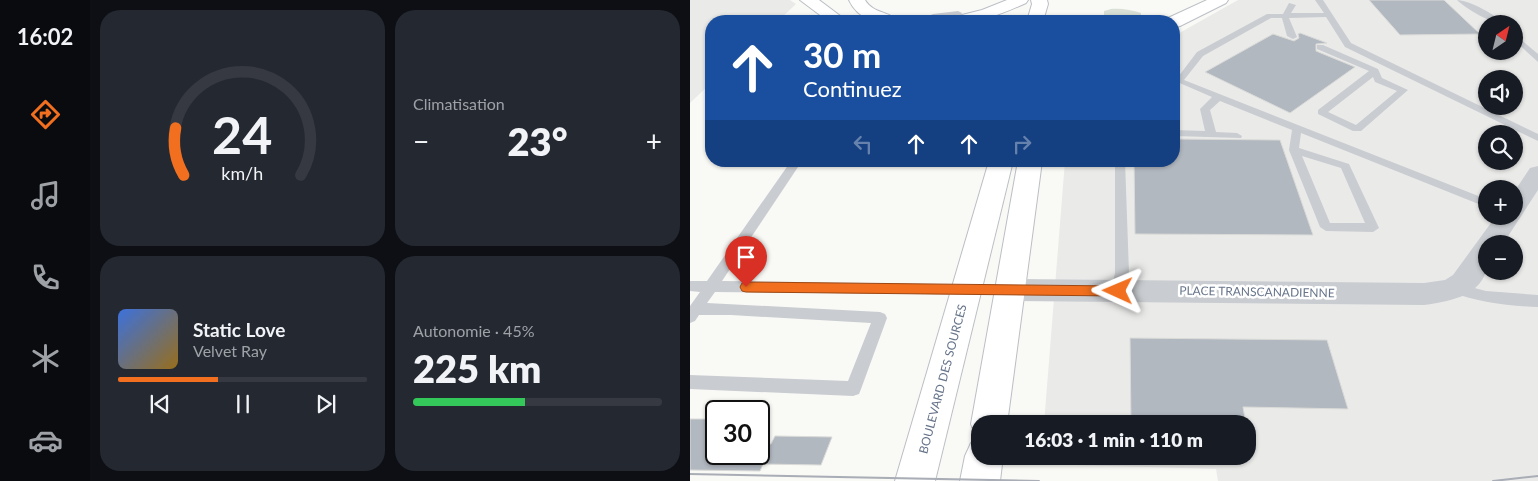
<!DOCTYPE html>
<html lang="fr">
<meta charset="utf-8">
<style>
:root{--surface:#171b24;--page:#242831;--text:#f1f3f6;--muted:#9ea1a6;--line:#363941;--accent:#f16f1e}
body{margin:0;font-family:Lato,sans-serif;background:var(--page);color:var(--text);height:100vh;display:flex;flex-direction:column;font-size:19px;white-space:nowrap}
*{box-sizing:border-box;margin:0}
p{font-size:16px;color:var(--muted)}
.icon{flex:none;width:28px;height:28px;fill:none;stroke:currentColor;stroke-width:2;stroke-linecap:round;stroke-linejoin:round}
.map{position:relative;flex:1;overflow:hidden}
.sheet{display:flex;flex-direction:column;gap:10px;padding:10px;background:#0d0f14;width:600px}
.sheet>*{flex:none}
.hud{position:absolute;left:15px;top:15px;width:475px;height:152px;border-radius:20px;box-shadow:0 1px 4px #0004;background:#1a4fa0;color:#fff;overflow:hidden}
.needle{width:32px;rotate:35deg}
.fabs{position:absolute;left:788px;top:15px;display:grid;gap:10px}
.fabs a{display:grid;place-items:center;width:45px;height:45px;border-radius:50%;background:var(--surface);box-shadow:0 1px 4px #0004;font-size:25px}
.speed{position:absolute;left:15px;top:400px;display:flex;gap:10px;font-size:25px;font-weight:700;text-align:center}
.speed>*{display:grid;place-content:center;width:65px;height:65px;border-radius:50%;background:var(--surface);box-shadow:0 1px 4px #0004;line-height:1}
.speed .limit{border:2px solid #111;border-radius:8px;background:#fff;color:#111}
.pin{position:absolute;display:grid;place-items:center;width:42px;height:42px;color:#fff;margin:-51px -21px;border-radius:50% 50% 50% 0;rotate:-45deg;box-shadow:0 0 5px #0007}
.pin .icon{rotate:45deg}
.me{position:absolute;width:55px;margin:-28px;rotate:271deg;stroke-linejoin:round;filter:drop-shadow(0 0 4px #0008)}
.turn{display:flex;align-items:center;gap:18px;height:105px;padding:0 15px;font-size:22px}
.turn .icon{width:65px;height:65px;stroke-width:2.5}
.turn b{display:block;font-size:35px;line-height:42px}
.lanes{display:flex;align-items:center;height:48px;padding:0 15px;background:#0003;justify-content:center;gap:25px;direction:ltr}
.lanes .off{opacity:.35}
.big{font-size:38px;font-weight:800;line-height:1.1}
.sheet .tile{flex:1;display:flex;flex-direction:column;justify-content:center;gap:8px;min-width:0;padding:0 18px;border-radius:20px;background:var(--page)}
.sheet .dial{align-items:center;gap:0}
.dial svg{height:130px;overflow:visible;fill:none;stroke:var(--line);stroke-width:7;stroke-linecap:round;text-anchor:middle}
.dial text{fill:var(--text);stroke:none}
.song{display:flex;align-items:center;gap:15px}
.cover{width:60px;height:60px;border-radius:8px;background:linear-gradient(135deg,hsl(220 70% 55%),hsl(40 70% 35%))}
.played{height:5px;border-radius:2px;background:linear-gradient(90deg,var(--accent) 40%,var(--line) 40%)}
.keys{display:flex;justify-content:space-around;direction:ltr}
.heat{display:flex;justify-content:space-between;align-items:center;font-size:28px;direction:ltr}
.charge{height:8px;border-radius:4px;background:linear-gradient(90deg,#34c759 45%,var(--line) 0)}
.sheet .tiles{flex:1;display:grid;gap:10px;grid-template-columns:repeat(2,1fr)}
.trip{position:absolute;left:281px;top:415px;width:285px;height:50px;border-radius:20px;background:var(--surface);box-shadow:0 1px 4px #0004;font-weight:800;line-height:50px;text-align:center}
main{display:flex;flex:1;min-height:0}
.menu{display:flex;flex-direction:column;width:90px;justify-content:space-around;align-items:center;background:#090b0e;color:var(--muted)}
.menu .icon{width:35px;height:35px}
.menu .on{color:var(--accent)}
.menu b{font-size:22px;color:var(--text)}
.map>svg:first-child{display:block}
.built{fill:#eaeae9;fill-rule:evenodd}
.green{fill:#d9e1d7}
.building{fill:#b2b8c0;stroke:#dadbd8}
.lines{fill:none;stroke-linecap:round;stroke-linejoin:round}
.secondary-casing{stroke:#bbbfc5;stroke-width:2}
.service{fill:#c9ccd0;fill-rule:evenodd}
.minor{fill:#c9ccd0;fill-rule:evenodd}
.secondary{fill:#fff;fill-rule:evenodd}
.tram{stroke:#a9adb5;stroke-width:2}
.route{fill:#f16f1e;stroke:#9d4814}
.labels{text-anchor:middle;stroke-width:5;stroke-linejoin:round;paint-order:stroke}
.street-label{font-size:12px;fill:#66748a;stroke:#fff}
</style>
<main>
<nav class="menu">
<b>16:02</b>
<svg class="icon on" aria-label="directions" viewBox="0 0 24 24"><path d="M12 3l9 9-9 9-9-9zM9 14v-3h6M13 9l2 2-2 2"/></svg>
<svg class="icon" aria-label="music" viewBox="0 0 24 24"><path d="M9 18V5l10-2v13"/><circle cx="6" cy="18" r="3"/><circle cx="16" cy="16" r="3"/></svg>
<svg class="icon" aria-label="phone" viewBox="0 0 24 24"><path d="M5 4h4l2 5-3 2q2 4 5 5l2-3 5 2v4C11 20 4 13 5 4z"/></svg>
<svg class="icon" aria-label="climate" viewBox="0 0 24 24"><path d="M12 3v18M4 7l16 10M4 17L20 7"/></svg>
<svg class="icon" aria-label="car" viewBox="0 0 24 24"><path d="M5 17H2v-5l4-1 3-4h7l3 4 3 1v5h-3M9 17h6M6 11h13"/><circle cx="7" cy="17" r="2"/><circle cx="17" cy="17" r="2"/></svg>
</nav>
<section class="sheet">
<div class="tiles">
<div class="tile dial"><svg viewBox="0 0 100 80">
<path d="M14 69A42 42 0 1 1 86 69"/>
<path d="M14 69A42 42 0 0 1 9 40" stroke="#f16f1e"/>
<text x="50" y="56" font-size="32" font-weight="700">24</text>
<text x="50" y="72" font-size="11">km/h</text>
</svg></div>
<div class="tile"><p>Climatisation</p>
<div class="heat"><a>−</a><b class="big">23°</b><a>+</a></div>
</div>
<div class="tile">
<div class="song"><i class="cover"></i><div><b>Static Love</b><p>Velvet Ray</p></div></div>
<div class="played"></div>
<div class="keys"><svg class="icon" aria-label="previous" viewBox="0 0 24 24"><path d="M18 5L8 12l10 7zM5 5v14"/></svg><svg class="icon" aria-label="pause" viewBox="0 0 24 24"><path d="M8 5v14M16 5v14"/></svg><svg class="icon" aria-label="next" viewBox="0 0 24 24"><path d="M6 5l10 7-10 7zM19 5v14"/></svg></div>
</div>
<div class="tile"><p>Autonomie · 45%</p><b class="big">225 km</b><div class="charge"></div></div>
</div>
</section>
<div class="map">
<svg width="848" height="481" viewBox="0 0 848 481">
<rect width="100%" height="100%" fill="#f9f9f6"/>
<!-- built -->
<g class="built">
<polygon points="0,0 100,0 106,4 88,21 21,21 21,83 0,103"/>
<path d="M 548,0 L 848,0 L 848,481 L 528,481 L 526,469 L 350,464 L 351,456 L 558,456 L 558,424 L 354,424 L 375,161 L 484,161 L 484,36 ZM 796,24 L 824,24 L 824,51 L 796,51 ZM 796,79 L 824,79 L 824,106 L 796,106 ZM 796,134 L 824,134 L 824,161 L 796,161 ZM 796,189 L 824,189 L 824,216 L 796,216 ZM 796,244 L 824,244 L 824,271 L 796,271 Z"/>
</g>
<!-- green -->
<path class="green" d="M 421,9 C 431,8 442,10 451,13 L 451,17 L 448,21 L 401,21 L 414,16 L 414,11 Z"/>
<!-- building -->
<g class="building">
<polygon points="679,0 754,0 790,34 710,35"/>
<polygon points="610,33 637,43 626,44 626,51 665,67 600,113 515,72 583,34 604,41 609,38 608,34"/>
<polygon points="484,139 590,140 623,235 445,234 444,161 484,161"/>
<polygon points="440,338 637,340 658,409 553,407 556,424 441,424"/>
<polygon points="0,419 26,419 26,454 69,454 69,444 81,444 85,436 142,437 131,465 73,464 70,471 0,470"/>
</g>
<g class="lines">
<defs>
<g id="secondary">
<polygon points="110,0 129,0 157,21 138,21"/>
<path d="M 159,0 L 175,0 C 183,14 200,11 207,21 C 186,22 169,21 159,0 Z"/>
<path d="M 317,0 L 338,0 L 336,3 C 309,15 291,23 262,21 L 264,17 L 292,10 Z"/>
<polygon points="341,0 357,0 358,4 353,21 337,21 342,4"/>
<polygon points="517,0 538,0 536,3 490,26 484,27 484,21 476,21 478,18"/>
<polygon points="299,161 323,161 245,481 205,481"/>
<polygon points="328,161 352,161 317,424 290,424 290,438 286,437 281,424"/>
<polygon points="290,439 290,456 313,456 310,481 270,481 275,456 281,443"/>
</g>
</defs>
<!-- secondary casing -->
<use href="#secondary" class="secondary-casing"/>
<!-- service -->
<g class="service">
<path d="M 625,0 L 633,0 L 661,43 L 848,134 L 848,141 L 655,47 L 636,17 L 599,18 L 607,37 L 603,39 L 597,36 L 592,18 L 581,18 L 513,56 L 494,80 L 796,199 L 796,207 L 611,133 L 609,148 L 659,164 L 689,228 L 683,232 L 636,231 L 630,227 L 599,150 L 602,130 L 530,101 L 520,110 L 526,132 L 547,133 L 552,136 L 551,138 L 484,136 L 484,130 L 515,131 L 510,109 L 522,97 L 485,81 L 507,52 L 577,14 L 593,14 L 599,3 L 606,5 L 601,13 L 634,13 ZM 612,156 L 651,168 L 675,223 L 640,223 Z"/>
<path d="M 767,0 C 779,0 806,15 815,24 C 802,24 776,9 767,0 Z"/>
<polygon points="268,11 272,13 271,15 238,21 228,21 243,14"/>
<polygon points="824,34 848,54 848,62 824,40"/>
<path d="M 627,45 L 633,45 L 688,69 L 692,78 L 718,90 L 671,131 L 663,131 L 628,114 L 628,110 L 679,71 L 627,49 ZM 683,77 L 685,82 L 707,91 L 666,125 L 638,112 Z"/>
<polygon points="101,161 112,161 32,281 318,285 323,286 325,290 323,294 318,295 25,292 17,303 190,312 195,314 197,318 171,389 169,394 163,396 0,389 0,375 158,381 181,323 41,315 9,315 5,321 0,323 0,306 10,292 0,291 0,281 17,281"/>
<polygon points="425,161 435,161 439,273 433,295 428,297 423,295 421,291 425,273"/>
<path d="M 765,283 L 796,291 L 848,295 L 848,307 C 817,306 789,302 760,292 L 758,288 L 760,284 Z"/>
</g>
<!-- minor -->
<path class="minor" d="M 848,166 L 848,190 L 813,244 L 796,244 C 796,252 798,264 796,271 C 789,297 756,302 734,305 L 318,301 L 308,298 L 304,290 L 308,282 L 318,279 L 734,283 L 755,280 L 763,275 L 806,216 L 824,216 L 824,192 L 840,168 Z"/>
<!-- secondary -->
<use href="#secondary" class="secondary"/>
<!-- tram -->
<g class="tram">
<polyline points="0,474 349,481"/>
<polyline points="803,481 848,476"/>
</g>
</g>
<!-- route -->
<polygon class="route" points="56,282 428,286 432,287 434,291 432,295 428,296 56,292 52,291 50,287 52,283"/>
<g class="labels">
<!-- street labels -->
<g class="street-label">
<text transform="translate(567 292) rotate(1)" y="4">PLACE TRANSCANADIENNE</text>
<text transform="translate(253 379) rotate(-75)" y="4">BOULEVARD DES SOURCES</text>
</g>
</g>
</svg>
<div class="fabs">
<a><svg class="needle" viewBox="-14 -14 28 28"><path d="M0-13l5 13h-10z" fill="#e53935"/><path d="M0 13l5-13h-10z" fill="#9ea1a6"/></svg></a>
<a><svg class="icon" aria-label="sound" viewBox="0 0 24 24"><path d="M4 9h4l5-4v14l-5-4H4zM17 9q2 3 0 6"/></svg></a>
<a><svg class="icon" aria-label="search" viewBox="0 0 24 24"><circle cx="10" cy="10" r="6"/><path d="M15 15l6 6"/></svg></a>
<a>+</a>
<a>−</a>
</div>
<div class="speed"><div class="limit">30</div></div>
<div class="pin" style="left:56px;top:287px;background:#d93025"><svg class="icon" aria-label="arrive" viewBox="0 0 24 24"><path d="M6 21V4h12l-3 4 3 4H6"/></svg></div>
<svg class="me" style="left:428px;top:291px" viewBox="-20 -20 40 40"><path d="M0-17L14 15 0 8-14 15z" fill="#f16f1e" stroke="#fff" stroke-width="4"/></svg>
<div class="trip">16:03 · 1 min · 110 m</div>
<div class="hud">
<div class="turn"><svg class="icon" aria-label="ahead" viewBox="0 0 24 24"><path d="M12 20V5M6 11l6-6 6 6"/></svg><div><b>30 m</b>Continuez</div></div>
<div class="lanes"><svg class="icon off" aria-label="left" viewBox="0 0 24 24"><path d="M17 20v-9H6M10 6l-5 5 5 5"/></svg><svg class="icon" aria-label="ahead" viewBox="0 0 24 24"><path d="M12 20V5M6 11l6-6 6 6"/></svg><svg class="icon" aria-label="ahead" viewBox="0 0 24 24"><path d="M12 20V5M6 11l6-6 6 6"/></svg><svg class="icon off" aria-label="right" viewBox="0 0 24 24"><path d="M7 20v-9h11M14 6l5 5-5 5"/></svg></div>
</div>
</div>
</main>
